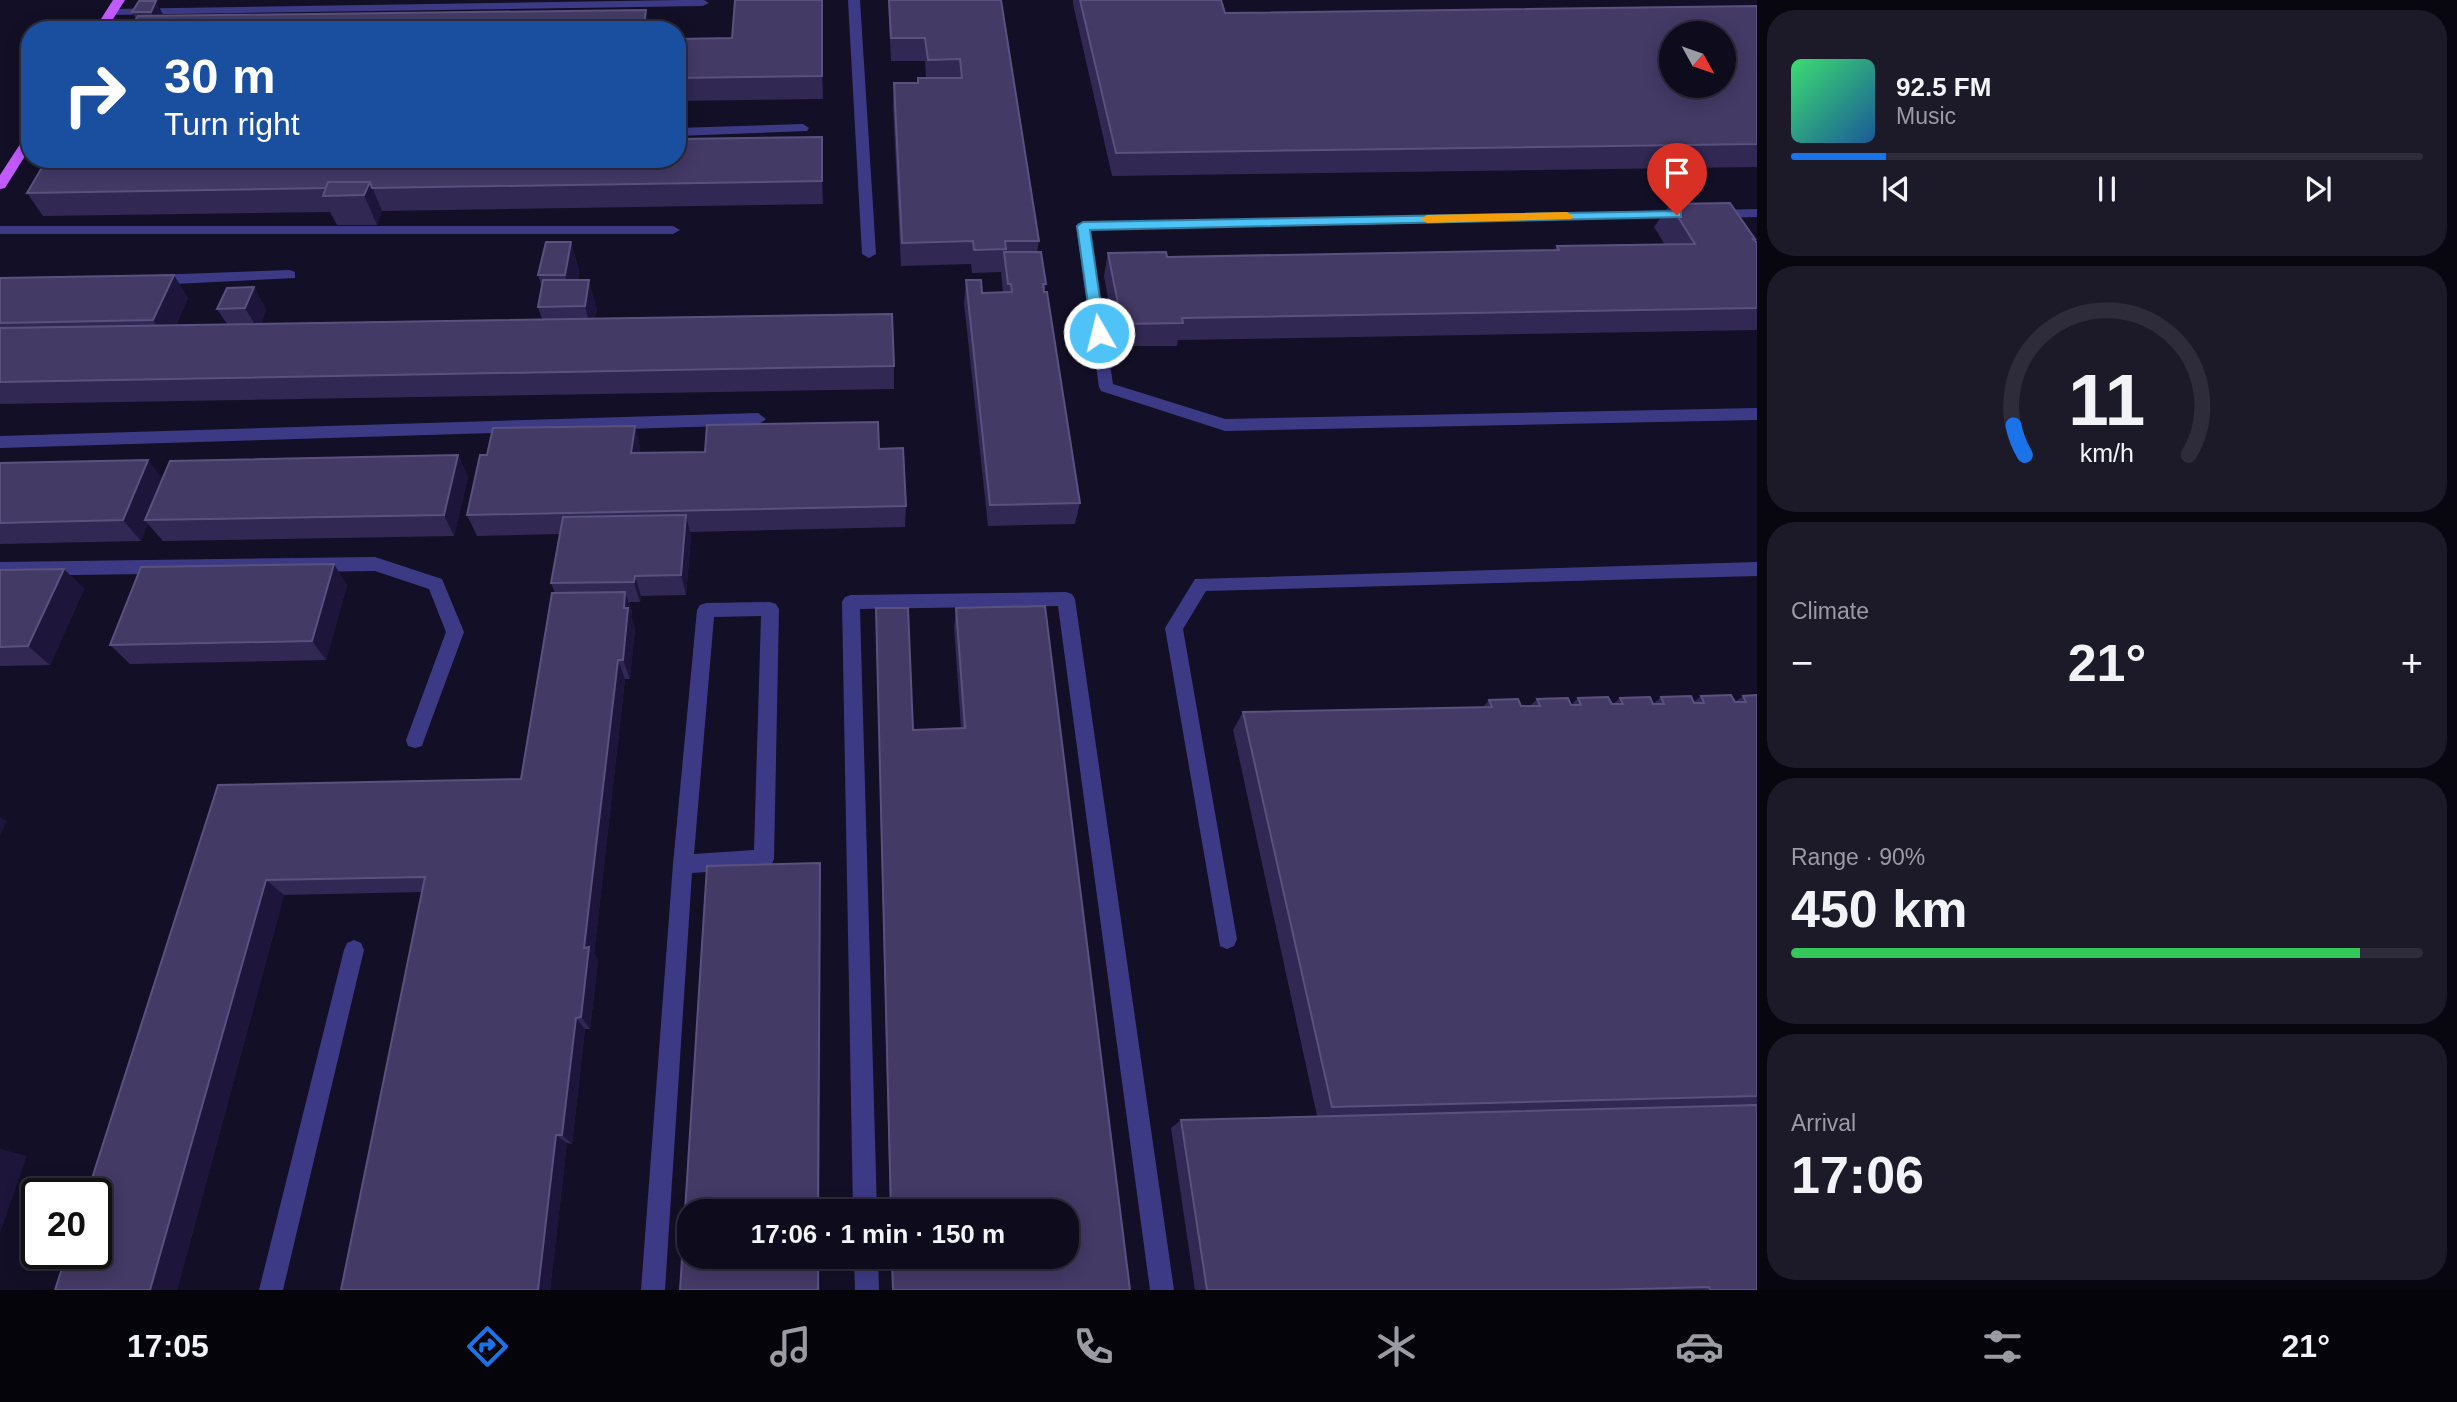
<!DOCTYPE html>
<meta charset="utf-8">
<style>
:root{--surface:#0e0b1c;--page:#1c1929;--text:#f1f3f6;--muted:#9b9ba3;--line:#2e2b3b;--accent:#1a73e8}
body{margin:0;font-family:Arial,sans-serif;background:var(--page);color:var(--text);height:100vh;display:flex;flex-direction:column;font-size:26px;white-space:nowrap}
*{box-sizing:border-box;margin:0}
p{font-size:23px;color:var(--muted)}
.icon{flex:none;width:38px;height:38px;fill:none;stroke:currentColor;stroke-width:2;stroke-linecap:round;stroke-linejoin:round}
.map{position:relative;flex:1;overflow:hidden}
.panel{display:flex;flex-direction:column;gap:10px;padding:10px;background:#08060f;width:700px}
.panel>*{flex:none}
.guide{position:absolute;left:21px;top:21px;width:665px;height:147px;border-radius:28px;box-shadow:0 4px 18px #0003,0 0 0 2px var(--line);background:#1a4fa0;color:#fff;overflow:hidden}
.needle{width:46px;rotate:130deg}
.tools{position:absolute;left:1659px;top:21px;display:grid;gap:14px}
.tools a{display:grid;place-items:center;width:77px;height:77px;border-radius:50%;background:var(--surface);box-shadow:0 4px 18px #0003,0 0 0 2px var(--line);font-size:35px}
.speed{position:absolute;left:21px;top:1178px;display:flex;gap:14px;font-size:35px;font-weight:700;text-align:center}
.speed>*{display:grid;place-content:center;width:91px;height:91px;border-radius:50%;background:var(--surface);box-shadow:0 4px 18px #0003,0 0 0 2px var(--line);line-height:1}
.speed .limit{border:4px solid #111;border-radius:10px;background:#fff;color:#111}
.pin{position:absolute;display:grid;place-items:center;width:60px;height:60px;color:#fff;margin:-72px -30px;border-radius:50% 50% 50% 0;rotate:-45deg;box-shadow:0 0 7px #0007}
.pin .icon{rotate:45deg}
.me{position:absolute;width:77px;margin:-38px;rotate:352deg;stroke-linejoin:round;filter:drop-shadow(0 0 5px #0008)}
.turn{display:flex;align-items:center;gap:24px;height:147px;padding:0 28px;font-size:32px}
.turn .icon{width:91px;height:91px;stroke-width:2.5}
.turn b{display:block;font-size:49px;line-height:60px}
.big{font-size:52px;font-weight:700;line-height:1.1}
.panel .tile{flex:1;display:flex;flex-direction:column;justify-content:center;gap:10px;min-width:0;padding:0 24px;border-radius:28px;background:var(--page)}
.panel .dial{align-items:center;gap:0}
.dial svg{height:182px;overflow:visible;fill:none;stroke:var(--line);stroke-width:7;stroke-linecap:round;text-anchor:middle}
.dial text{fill:var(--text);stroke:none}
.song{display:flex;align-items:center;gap:21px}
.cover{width:84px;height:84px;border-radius:10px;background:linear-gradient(135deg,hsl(140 70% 55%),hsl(210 70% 35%))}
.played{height:7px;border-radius:4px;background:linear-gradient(90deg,var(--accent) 15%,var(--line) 15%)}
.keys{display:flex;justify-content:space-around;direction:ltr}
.heat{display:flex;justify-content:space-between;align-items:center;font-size:38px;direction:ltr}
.charge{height:10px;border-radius:5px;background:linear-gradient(90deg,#34c759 90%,var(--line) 0)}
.trip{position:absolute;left:677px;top:1199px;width:402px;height:70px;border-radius:28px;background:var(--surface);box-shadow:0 4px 18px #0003,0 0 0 2px var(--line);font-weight:700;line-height:70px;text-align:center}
.menu{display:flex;height:112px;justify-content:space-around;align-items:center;background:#06040b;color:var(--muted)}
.menu .icon{width:49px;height:49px}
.menu .current{color:var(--accent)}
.menu b{font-size:32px;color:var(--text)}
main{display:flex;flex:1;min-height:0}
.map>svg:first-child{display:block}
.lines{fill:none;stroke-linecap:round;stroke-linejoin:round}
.minor{fill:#3d3a85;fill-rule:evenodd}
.major{fill:#c25bff;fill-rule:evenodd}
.wall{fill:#312854}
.shaded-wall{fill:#1d163a}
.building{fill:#433a66;stroke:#5a527e;stroke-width:2;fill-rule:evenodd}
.route{fill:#4fc3f7;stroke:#337fa1;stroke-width:2}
.slow{fill:#f59e0b}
</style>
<main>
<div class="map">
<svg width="1757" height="1290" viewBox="0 0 1757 1290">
<rect width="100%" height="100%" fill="#130f26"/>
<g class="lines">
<!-- minor -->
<g class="minor">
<polygon points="681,0 704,0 709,3 703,6 111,15 105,12 111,9"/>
<polygon points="848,0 860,0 876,254 869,258 862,254"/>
<polygon points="803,124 809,128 807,131 677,136 677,128"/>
<polygon points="1757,209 1757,217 1715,218 1708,214 1715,210"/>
<polygon points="1687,210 1694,214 1692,217 1090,230 1113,384 1225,419 1757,408 1757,420 1225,431 1101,391 1099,387 1076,226 1078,223"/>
<polygon points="0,226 673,226 680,230 673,234 0,234"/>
<polygon points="290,270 295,272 295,278 154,285 147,280 154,275"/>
<polygon points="758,413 766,419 758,425 0,448 0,436"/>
<polygon points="375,557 442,579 464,632 424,740 422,746 415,748 408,746 406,740 446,632 429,589 375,571 0,576 0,562"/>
<polygon points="1757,562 1757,576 1206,591 1183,629 1237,939 1234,946 1227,949 1220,946 1165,628 1195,579"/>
<polygon points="1066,592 1072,594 1075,599 1174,1290 1150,1290 1058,606 860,609 877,1211 853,1211 842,602 845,597 851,595"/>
<path d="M 770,602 L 776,604 L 779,609 L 774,859 L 771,866 L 764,868 L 692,873 L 665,1290 L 641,1290 L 673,864 L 697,610 L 700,605 L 706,603 ZM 761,616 L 754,850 L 694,854 L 714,617 Z"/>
<polygon points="354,940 361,943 364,950 283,1290 259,1290 344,950 347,943"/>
<polygon points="854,1256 878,1256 879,1290 855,1290"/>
</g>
<!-- major -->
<g class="major">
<polygon points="113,0 125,0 106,30 94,30"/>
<polygon points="30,134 30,148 5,188 0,189 0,175 26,135"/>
</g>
</g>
<!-- wall -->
<g class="wall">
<polygon points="735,0 823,0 823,99 677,101 677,39 732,38"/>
<polygon points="888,0 1001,0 1039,241 1037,252 1046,284 1044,292 1080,503 1075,524 988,526 964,303 966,280 982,293 1003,292 1001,272 972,273 971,264 901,266 893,106 894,83 918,83 926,78 925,61 891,61"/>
<polygon points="1073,0 1221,0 1225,13 1757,6 1757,167 1112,176 1073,4"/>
<polygon points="139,1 164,16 136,19 132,12"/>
<polygon points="822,137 823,204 382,211 377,225 337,225 330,212 43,216 27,193"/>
<polygon points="1670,204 1755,239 1754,240 1757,243 1757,330 1178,340 1177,346 1117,346 1104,276 1108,253 1167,257 1554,250 1557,246 1665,245 1654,227"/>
<polygon points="571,242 579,271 578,280 597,309 595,318 894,366 894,389 0,404 0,278 174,275 188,298 176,325 227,324 217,309 254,287 266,310 261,324 542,319 538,307 542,287 538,275"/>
<polygon points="635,426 640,448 640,453 879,449 906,506 905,527 690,532 691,536 686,595 641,596 640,602 629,602 632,612 631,617 635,628 630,679 625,679 594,954 598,960 590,1029 585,1029 572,1144 567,1143 550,1290 422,892 284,895 177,1290 218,785 521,779 555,593 551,583 559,534 477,536 467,515 487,455"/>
<polygon points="458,455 468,477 454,536 163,541 148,524 141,541 0,544 0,463 163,479"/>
<polygon points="64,569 84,589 50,665 0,666 0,570"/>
<polygon points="347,585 326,660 130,664 110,645"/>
<polygon points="956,608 1130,1290 892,1290 891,1256 1068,1256 1068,1211 890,1211 876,628 913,730 961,728 954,627"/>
<polygon points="1757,695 1757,1290 1195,1290 1171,1128 1181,1120 1317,1116 1233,730 1243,712 1483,707 1489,700 1521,706 1530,706 1537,699 1571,705 1578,698 1612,704 1613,704 1620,698 1653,704 1661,697 1694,702 1701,696 1735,702 1743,696"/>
</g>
<!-- shaded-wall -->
<g class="shaded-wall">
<polygon points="822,0 823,0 823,99 822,76"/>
<polygon points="156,1 168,24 160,30 151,12"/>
<polygon points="646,10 650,30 644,25"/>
<polygon points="822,137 823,160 823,204 822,181"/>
<polygon points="370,182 382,211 377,225 364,195"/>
<polygon points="571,242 579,271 573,304 565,275"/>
<polygon points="174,275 188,298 168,343 153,320"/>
<polygon points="589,280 597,309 592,335 585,306"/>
<polygon points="254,287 266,310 259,331 245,308"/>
<polygon points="635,426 640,448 637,474 631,453"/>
<polygon points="458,455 468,477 454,536 444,515"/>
<polygon points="148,460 165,482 145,520 148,524 141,541 123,520"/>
<polygon points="686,515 691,536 686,595 681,575"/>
<polygon points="334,564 347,585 326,660 312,641"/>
<polygon points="64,569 84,589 50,665 28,646"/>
<polygon points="635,576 641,596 640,602 634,582"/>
<polygon points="625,592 632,612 631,617 635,628 630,679 623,660 624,608"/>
<polygon points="618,660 625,679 594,954 598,960 590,1029 581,1017 584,948"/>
<polygon points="0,817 7,821 0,836"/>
<polygon points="820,863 821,878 820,1211 818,1211"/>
<polygon points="266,880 284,895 177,1290 150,1290"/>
<polygon points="576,1018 585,1029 572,1144 562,1135"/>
<polygon points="556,1135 567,1143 550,1290 538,1290"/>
<polygon points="0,1149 27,1156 0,1233"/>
<rect x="818" y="1256" width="2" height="34"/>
</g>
<!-- building -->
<g class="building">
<polygon points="735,0 822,0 822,76 677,78 677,39 732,38"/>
<polygon points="889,0 1001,0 1039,241 1005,241 1006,249 974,250 973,241 902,243 894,83 918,83 918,78 962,78 960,59 928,60 925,38 891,38"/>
<path d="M 1080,0 L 1221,0 L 1225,13 L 1757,6 L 1757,144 L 1116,153 ZM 1671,33 L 1724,33 L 1724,86 L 1671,86 Z"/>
<polygon points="139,1 156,1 151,12 132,12"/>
<polygon points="646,10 644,25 659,25 658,30 129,30 138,16"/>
<polygon points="822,137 822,181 372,188 370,182 328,182 326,188 27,193 47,159 677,159 677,139"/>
<polygon points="328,182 370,182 364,195 323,196"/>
<polygon points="1730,203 1755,239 1753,239 1757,243 1757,308 1182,318 1183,323 1122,324 1108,253 1166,252 1167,257 1559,250 1557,246 1695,244 1670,204"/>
<polygon points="546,242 571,242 565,275 538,275"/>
<polygon points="1004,252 1041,252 1046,284 1043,284 1044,292 1047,292 1080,503 990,505 966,280 981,280 982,293 1012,292 1011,284 1008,284"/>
<polygon points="174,275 153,320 0,323 0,278"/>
<polygon points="543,280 589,280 585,306 538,307"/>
<polygon points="254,287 245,308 217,309 227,288"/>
<polygon points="892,314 894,366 0,382 0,328"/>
<polygon points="878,422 879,449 903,448 906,506 467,515 480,455 487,455 493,428 635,426 631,453 705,452 707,425"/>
<polygon points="458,455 444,515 145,520 170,461"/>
<polygon points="148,460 123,520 0,523 0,463"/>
<polygon points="686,515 681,575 635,576 634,582 551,583 563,517"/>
<polygon points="334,564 312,641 110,645 141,567"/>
<polygon points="64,569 28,646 0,647 0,570"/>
<polygon points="625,592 624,608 628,608 623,660 618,660 584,948 589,947 581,1017 576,1018 562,1135 556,1135 538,1290 341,1290 425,877 266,880 150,1290 55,1290 67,1253 96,1253 96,1194 87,1194 218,785 521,779 552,593"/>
<polygon points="1045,606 1130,1290 893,1290 892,1256 1068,1256 1068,1211 891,1211 876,608 908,608 913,730 965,728 956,608"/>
<polygon points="1731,695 1735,702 1746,702 1743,696 1757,695 1757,1096 1332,1107 1243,712 1492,707 1489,700 1518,699 1521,706 1540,706 1537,699 1568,698 1571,705 1581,705 1578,698 1608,697 1612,704 1623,704 1620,698 1650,697 1653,704 1664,704 1661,697 1691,696 1694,703 1704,703 1701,696"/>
<polygon points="820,863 818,1211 690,1211 690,1256 818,1256 818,1290 680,1290 707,866"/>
<polygon points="1757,1105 1757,1290 1710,1290 1709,1287 1601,1290 1207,1290 1181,1120"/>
</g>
<!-- route -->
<polygon class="route" points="1677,211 1681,212 1681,217 1090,230 1105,333 1099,338 1092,333 1077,226 1083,222"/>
<!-- slow -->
<polygon class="slow" points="1567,212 1573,216 1571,219 1427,223 1421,219 1427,215"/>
</svg>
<div class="tools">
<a><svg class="needle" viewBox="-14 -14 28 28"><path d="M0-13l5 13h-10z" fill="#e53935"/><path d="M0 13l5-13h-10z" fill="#9b9ba3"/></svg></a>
</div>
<div class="speed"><div class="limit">20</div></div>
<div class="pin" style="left:1677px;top:215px;background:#d93025"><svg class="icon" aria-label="arrive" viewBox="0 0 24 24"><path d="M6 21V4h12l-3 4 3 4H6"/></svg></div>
<svg class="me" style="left:1099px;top:333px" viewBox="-20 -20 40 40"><circle r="17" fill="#4fc3f7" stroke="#fff" stroke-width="3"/><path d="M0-11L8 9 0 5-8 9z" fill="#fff"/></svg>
<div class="trip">17:06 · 1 min · 150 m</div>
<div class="guide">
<div class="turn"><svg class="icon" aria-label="right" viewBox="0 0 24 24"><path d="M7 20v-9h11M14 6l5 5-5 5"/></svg><div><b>30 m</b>Turn right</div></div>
</div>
</div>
<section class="panel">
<div class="tile">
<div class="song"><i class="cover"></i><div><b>92.5 FM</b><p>Music</p></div></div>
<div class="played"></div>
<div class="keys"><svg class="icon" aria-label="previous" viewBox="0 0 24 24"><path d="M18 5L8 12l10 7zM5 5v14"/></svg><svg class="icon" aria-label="pause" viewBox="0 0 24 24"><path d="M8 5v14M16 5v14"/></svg><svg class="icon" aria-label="next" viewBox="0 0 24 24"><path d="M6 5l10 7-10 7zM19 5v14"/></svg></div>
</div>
<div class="tile dial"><svg viewBox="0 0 100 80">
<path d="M14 69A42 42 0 1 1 86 69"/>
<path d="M14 69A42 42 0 0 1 9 56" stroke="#1a73e8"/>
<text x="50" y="56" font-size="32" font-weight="700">11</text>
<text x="50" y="72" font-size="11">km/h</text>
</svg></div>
<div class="tile"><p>Climate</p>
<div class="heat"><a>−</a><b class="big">21°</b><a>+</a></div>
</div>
<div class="tile"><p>Range · 90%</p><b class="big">450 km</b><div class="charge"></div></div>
<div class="tile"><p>Arrival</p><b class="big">17:06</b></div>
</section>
</main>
<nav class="menu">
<b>17:05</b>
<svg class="icon current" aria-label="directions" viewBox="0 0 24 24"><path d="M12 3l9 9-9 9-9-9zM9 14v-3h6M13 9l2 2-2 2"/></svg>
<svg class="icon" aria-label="music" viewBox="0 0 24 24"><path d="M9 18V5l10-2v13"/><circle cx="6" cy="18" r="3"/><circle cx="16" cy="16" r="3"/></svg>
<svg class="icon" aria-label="phone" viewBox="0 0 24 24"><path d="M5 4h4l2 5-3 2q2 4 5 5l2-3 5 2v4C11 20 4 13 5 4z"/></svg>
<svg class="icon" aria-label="climate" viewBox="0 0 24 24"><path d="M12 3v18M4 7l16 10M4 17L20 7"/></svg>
<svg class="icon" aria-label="car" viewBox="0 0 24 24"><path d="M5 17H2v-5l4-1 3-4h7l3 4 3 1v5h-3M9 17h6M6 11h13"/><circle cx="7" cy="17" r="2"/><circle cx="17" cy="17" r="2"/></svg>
<svg class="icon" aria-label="filters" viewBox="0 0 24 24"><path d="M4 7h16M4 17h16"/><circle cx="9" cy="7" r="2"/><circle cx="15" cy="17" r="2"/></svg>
<b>21°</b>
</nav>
